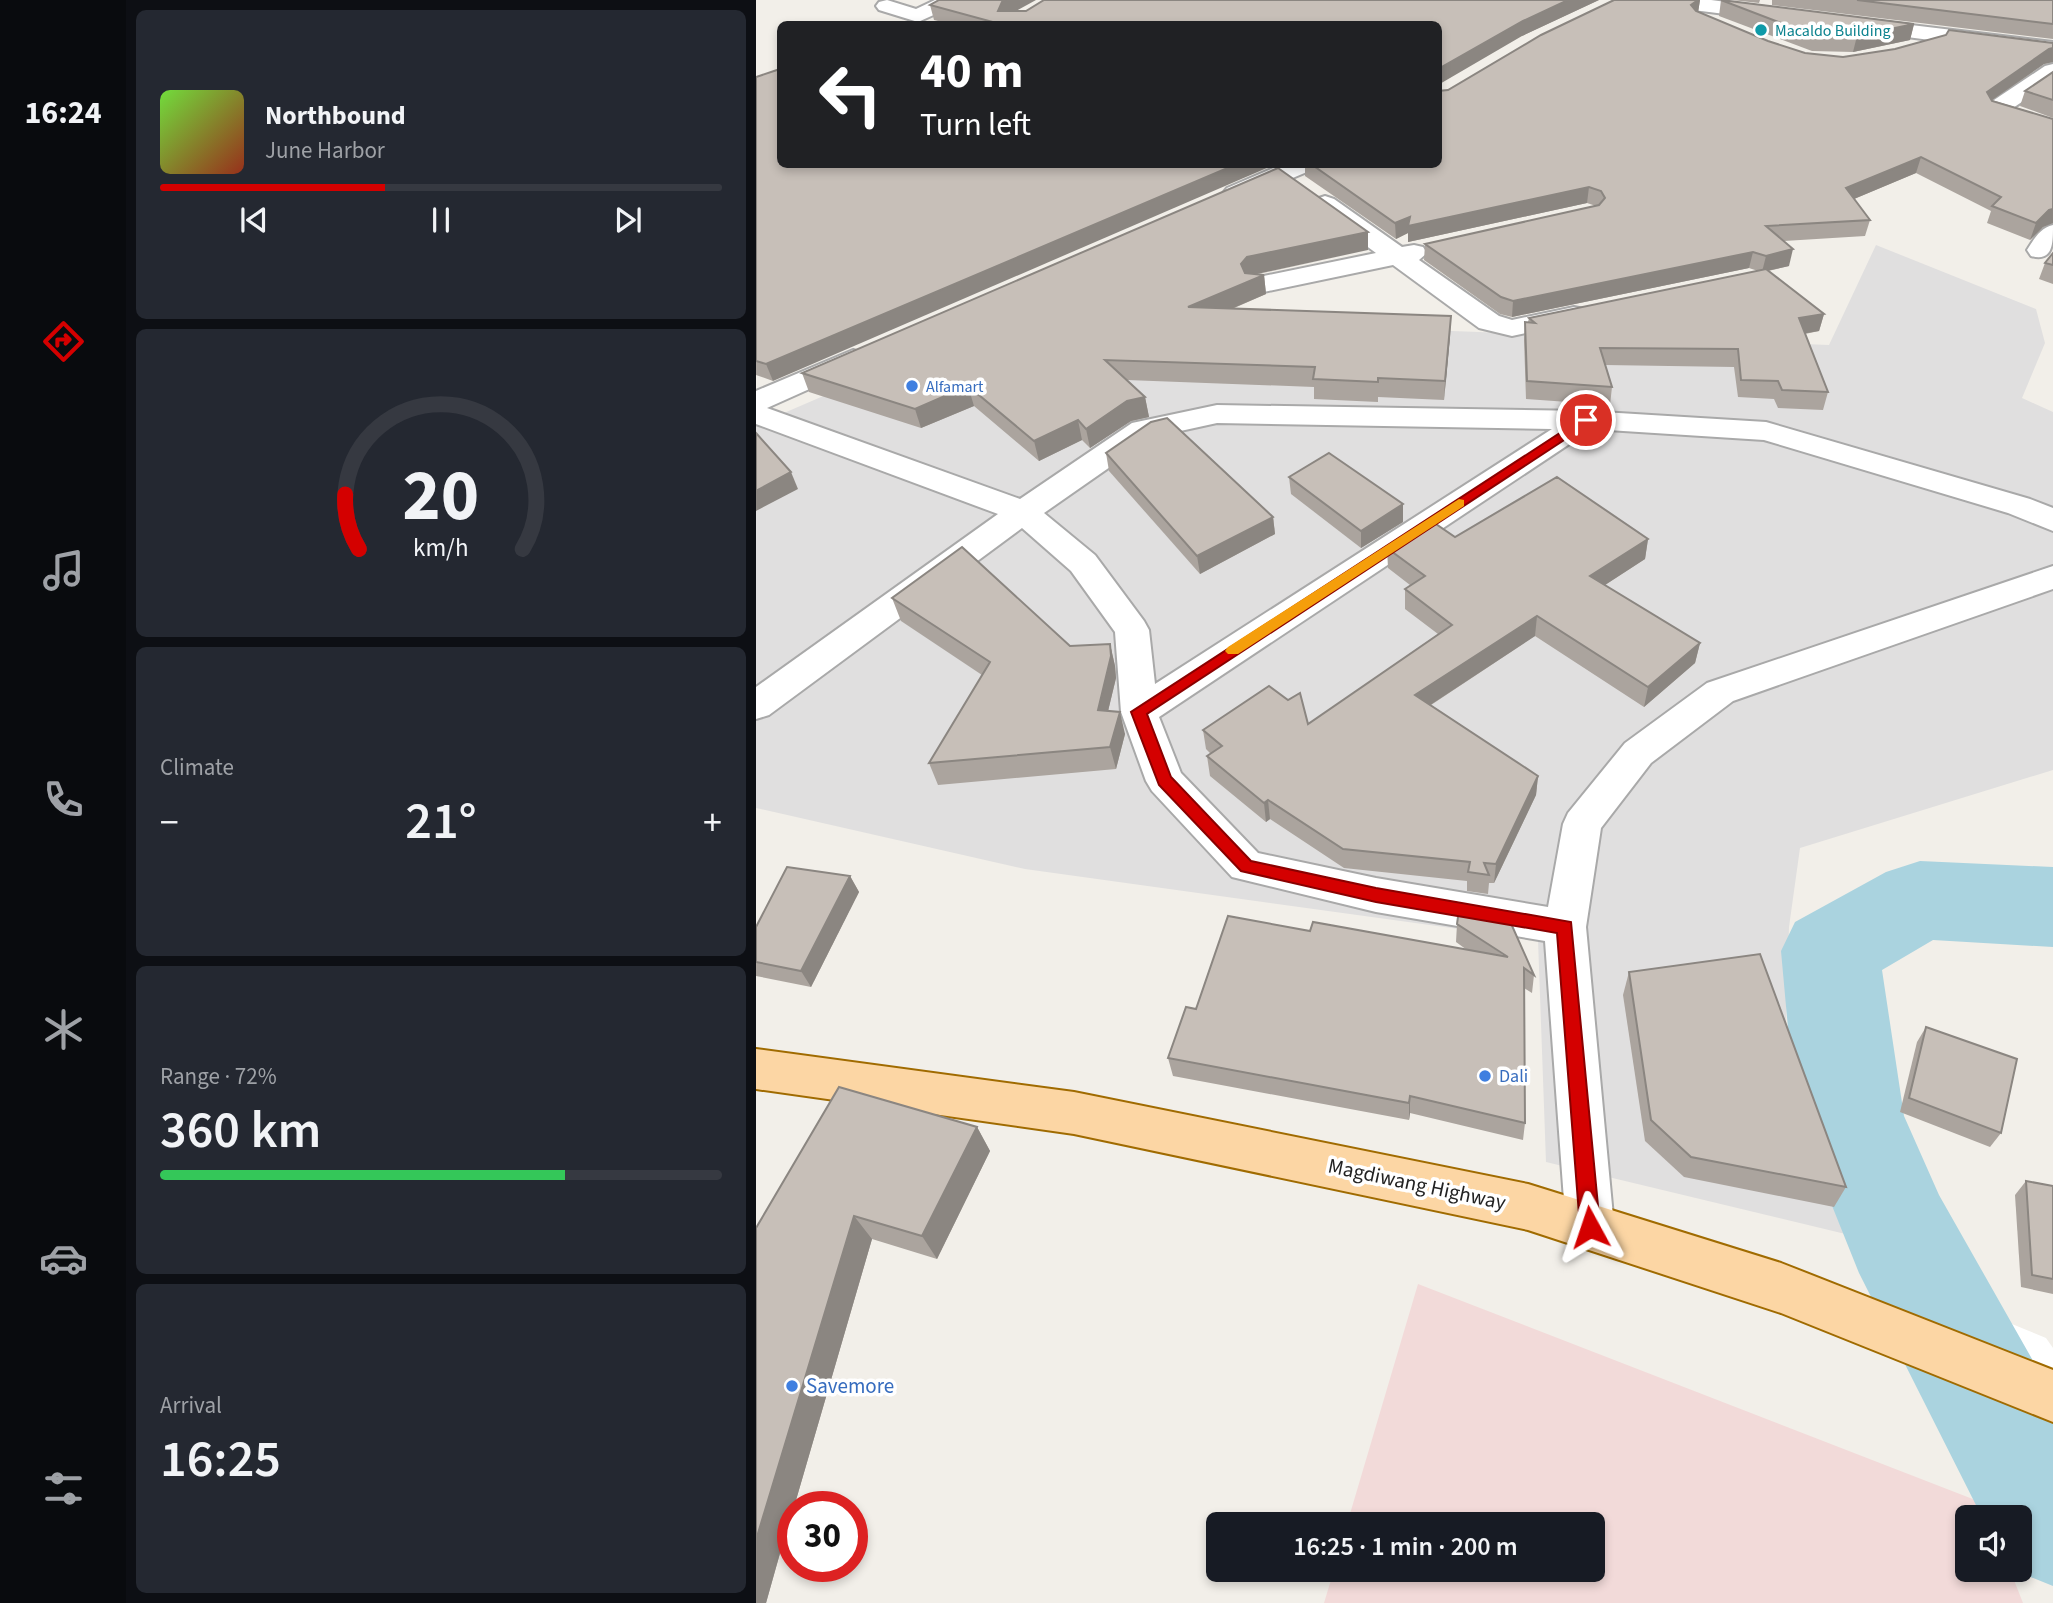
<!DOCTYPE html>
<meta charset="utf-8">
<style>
:root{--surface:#171b24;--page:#242831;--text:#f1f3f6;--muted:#9ea1a6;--line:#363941;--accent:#d40000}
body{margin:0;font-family:"Source Sans 3",sans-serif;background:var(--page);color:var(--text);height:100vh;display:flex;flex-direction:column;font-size:26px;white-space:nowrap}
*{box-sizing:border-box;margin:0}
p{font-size:23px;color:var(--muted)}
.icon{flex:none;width:38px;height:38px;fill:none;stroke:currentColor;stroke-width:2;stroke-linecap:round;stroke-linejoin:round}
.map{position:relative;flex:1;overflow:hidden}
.sheet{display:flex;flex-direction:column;gap:10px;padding:10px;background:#0d0f14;width:630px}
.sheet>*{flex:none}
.top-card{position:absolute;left:21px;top:21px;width:665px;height:147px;border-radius:10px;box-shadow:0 4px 10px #0003;background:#202124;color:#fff;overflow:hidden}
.controls{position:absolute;left:1199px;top:1505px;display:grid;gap:14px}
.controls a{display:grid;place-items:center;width:77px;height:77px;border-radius:10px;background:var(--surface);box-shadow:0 4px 10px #0003;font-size:35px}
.speed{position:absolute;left:21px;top:1491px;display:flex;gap:14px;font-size:35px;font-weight:700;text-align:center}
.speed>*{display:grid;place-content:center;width:91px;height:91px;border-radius:50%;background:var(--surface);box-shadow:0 4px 10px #0003;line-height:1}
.speed .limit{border:10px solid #d22;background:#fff;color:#111}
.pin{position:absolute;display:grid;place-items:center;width:60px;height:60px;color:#fff;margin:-30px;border:4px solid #fff;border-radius:50%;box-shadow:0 2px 7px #0007}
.me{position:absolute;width:77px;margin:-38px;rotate:355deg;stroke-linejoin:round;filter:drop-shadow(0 0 5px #0008)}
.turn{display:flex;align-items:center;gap:24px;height:147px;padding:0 28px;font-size:32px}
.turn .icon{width:91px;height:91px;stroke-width:2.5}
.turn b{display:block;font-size:49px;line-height:60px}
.big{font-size:52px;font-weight:600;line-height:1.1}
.sheet .tile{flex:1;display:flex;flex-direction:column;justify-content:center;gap:10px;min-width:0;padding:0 24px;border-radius:10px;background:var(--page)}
.sheet .dial{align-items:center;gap:0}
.dial svg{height:182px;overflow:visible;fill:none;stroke:var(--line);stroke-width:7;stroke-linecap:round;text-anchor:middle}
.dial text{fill:var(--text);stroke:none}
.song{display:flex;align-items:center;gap:21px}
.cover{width:84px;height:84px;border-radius:10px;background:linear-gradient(135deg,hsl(100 70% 55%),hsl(10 70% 35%))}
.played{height:7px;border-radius:4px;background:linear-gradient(90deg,var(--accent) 40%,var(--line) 40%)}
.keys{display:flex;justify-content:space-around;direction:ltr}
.heat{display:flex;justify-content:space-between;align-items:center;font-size:38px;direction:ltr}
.charge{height:10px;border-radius:5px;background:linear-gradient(90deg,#34c759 72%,var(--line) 0)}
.trip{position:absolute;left:450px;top:1512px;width:399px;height:70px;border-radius:10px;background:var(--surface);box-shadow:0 4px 10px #0003;font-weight:600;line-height:70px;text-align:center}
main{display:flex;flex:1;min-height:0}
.menu{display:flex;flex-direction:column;width:126px;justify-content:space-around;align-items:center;background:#090b0e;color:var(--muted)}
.menu .icon{width:49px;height:49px}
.menu .selected{color:var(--accent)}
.menu b{font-size:32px;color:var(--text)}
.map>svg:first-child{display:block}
.residential{fill:#e0dfdf}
.commercial{fill:#f2dad9}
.pier{fill:#fff}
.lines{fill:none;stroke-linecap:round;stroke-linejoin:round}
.river{fill:#aad3df;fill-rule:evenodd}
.minor-casing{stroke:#a9a9a9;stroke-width:4}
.major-casing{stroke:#a06b00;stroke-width:4}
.minor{fill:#fff;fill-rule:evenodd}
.major{fill:#fcd6a4;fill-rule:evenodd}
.wall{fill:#aba49e}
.shaded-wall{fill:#8b8681}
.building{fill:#c7bfb8;stroke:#8b8681;stroke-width:2}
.route{fill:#d40000;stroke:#8a0000;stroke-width:2}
.slow{fill:#f59e0b}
.culture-dot{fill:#0f9aa8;stroke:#fff;stroke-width:2.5}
.shop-dot{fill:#3f7fe0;stroke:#fff;stroke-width:2.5}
.labels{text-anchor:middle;stroke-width:7;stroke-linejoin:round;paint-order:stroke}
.far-culture-label{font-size:16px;fill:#0d838f;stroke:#fff;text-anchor:start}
.far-shop-label{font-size:16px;fill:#366cbe;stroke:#fff;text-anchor:start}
.shop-label{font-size:18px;fill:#366cbe;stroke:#fff;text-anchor:start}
.near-street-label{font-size:21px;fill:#222;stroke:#fff}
.near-shop-label{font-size:21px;fill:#366cbe;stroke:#fff;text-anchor:start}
</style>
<main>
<nav class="menu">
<b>16:24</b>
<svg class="icon selected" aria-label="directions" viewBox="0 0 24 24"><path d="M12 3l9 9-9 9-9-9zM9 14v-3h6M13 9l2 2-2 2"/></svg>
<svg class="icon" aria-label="music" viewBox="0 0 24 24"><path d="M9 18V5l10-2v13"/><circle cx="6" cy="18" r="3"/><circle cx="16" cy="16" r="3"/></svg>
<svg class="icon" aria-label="phone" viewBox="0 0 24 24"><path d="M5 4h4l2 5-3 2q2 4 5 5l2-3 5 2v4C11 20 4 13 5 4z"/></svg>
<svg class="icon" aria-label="climate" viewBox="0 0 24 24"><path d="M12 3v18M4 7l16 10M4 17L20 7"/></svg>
<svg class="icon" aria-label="car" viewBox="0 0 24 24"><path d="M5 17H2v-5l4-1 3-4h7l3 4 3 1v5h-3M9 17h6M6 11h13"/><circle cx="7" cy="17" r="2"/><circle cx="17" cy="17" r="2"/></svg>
<svg class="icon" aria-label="filters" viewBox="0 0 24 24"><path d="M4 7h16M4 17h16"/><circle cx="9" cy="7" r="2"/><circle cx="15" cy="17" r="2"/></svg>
</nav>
<section class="sheet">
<div class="tile">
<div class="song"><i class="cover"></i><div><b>Northbound</b><p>June Harbor</p></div></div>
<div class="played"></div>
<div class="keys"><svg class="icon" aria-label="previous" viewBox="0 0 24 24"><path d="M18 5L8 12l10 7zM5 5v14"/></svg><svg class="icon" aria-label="pause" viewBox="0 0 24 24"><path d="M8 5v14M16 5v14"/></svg><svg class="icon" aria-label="next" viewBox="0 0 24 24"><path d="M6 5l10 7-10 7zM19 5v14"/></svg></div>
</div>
<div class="tile dial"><svg viewBox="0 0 100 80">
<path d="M14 69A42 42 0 1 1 86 69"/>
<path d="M14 69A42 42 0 0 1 8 45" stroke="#d40000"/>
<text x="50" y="56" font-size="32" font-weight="700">20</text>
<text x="50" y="72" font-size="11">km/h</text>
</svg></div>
<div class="tile"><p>Climate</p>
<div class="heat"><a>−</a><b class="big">21°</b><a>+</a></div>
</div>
<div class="tile"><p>Range · 72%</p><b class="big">360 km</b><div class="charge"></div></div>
<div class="tile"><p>Arrival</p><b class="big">16:25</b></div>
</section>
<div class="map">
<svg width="1297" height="1603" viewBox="0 0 1297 1603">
<rect width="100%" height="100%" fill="#f2efe9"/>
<!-- residential -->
<polygon class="residential" points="1120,245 1280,309 1289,343 1266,398 1297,412 1297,770 1044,848 1033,927 1030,1025 1106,1238 790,1162 782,940 269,869 0,808 0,425 322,286 453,322 1073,345"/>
<!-- commercial -->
<polygon class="commercial" points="662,1284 1227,1503 1233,1517 1211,1517 1211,1570 1254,1570 1267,1603 568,1603 578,1570 836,1570 836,1524 591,1524"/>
<!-- pier -->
<polygon class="pier" points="1102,1261 1290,1338 1297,1348 1297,1454 1200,1414"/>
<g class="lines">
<!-- river -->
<polygon class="river" points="1164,861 1297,867 1297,947 1177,940 1126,970 1148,1116 1183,1195 1297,1396 1297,1586 1257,1570 1264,1570 1264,1517 1226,1517 1103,1273 1040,1116 1025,951 1039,922 1130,872"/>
<defs>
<g id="minor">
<polygon points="131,0 160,9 179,0 205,0 202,4 162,22 123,10 120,6 123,2"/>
<polygon points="895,0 955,0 1017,8 1024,10 1028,14 1024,18 1017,20 905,6 898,4"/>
<polygon points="1105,19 1297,42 1297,56 1097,30 1094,25 1097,20"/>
<polygon points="1297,64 1297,81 1248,114 1232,114 1228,109 1232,104 1289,66"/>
<polygon points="527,164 561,164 558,169 489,198 480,201 471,198 467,193 471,188"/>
<polygon points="569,196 578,199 646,247 658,245 667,247 671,253 663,260 743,316 756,320 818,307 828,309 832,315 828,321 818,323 756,336 723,328 637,265 503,293 493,291 489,285 493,279 620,253 560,209 556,204 560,199"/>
<path d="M 1297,225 C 1297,244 1297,262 1275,256 L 1271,250 C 1278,239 1284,228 1297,225 Z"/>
<path d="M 97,350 L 107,353 L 111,359 L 107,365 L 11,408 L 264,499 L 376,423 L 461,405 L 830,411 L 1010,422 L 1274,499 L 1297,508 L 1297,531 L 1252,513 L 1008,440 L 836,429 L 403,717 L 425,773 L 502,853 L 620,878 L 792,907 L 807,824 L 812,813 L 869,743 L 951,683 L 1297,566 L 1297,589 L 977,701 L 895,763 L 845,828 L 830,927 L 858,1227 L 851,1243 L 834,1250 L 817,1243 L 810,1227 L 789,941 L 620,912 L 476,877 L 396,791 L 390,781 L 365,712 L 359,632 L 315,571 L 266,528 L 13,715 L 0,719 L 0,687 L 242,514 L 0,424 L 0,391 ZM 461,423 L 796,429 L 399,684 L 393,630 L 388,621 L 339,555 L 288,513 L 397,437 Z"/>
</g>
<polygon id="major" points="0,1049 318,1092 772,1184 1025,1263 1297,1370 1297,1422 1025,1313 772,1230 318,1134 0,1089"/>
</defs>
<!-- minor casing -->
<use href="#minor" class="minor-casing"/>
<!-- major casing -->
<use href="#major" class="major-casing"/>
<!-- minor -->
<use href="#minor" class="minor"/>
<!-- major -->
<use href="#major" class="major"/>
</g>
<!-- wall -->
<g class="wall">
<polygon points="288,0 843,0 766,36 682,24 194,24 178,20 174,5 270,11"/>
<polygon points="858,0 944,0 942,12 1012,41 1049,53 1087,57 1297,43 1297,62 1288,64 1236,100 1297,119 1297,223 1287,227 1274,240 1231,223 1235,211 1160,173 1098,199 1114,220 1109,236 1028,241 1033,266 1012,271 1068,314 1063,331 1049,334 1072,392 1067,410 1022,408 1018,399 982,397 978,367 849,365 856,387 854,405 770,399 768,340 769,322 772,322 773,318 1002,271 993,268 756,317 744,314 668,260 669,244 840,206 831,203 652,242 652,233 640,239 549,176 549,164 682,164 692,90"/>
<polygon points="965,0 1158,24 1154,40 1097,52 1056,51 963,16"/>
<polygon points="976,0 1004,0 1003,3"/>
<polygon points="1016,0 1297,0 1297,39 1016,5"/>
<polygon points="1297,72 1297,118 1264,106 1269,91"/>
<polygon points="0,77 17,381 0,375"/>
<polygon points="612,250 502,274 508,275 510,294 476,309 694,336 688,400 622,397 622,402 558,399 558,387 371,380 389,397 393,417 375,421 334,448 326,440 283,461 218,406 165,428 53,392 46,373"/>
<polygon points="1297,253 1297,284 1283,279 1289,263"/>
<polygon points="350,453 517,517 519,534 444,574 353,471"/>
<polygon points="533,477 647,522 605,548 535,494"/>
<polygon points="699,537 892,539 889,559 849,585 944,643 939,663 888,707 779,636 675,705 782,776 780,795 738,883 733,883 732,894 711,891 711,881 588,868 514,819 510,822 454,776 451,756 455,754 450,749 447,730 552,724 682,634 649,609 649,589 654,585 632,568 631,548"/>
<polygon points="136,598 314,646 354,644 359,666 360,678 352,711 369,734 360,769 182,785 173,763 226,675 145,621"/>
<polygon points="94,876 103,892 55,987 0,976 0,927"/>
<polygon points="701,924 778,975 776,993 768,988 769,1123 767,1140 654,1113 653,1120 417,1076 412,1058 440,1009 554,931 711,950 700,942"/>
<polygon points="873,972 1090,1187 1078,1207 928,1177 889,1141 867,995"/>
<polygon points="1170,1027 1245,1133 1234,1147 1144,1112 1161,1042"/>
<polygon points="221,1127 234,1151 181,1259 116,1239 38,1507 37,1507 10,1603 0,1603 0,1228"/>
<polygon points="1270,1181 1297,1186 1297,1294 1265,1287 1259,1195"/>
</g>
<!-- shaded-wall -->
<g class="shaded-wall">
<polygon points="249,0 280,0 249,17 242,11 246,2"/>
<polygon points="812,0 843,0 766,36 682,85 682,69 767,21"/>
<polygon points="942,0 944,0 942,13 935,5"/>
<polygon points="1158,24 1154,40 1097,52 1101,36"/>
<polygon points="1297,48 1297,62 1288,64 1226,107 1231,92 1293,49"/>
<polygon points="1165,157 1160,173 1086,204 1090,188"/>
<polygon points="481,164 520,164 17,381 10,364"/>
<polygon points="833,187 831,203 652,242 652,233 640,239 639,223 654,217"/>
<polygon points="1297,209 1297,223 1287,227 1274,240 1280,223 1293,210"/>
<polygon points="612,232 612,250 492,276 487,284 485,264 491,257"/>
<polygon points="1037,249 1033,266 1006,272 1010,256"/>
<polygon points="997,252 993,268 756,317 757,301"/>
<polygon points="508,275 510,294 435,326 432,307"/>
<polygon points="1068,314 1063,331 1039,335 1043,318"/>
<polygon points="695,316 694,336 688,400 689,381"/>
<polygon points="212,386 218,406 165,428 159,409"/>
<polygon points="389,397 393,417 375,421 334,448 330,429 371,401"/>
<polygon points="322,420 326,440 283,461 278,441"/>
<polygon points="35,472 42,489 0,511 0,491"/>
<polygon points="647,504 647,522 605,548 605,531"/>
<polygon points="517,517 519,534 444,574 441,556"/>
<polygon points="892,539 889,559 832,596 834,576"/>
<polygon points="781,616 779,636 659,715 659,695"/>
<polygon points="944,643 939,663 888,707 892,687"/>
<polygon points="354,644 359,666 360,678 347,732 342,710"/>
<polygon points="364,712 369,734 360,769 354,747"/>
<polygon points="782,776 780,795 738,883 740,864"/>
<polygon points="512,800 514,819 510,822 508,803"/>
<polygon points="94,876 103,892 55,987 45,971"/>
<polygon points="654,1096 654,1113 653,1120 653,1103"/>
<polygon points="221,1127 234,1151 181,1259 166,1236"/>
<polygon points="98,1216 116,1239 38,1507 37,1507 10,1603 0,1603 0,1540"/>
</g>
<!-- building -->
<g class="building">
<polygon points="183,0 249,0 246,2 242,11 270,11 288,0 812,0 767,21 682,69 682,24 244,24 174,5"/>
<polygon points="858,0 942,0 935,5 940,11 1012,41 1049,53 1087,57 1139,49 1190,35 1193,30 1297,43 1297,48 1293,49 1231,92 1236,101 1297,119 1297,209 1293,210 1280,223 1236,206 1245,197 1165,157 1090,188 1114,220 1010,226 1037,249 1010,256 997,252 757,301 745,297 669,244 843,205 849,198 845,191 833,187 652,226 654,217 639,223 555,164 682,164 682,91 692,90 785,35"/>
<polygon points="965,0 1158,24 1101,36 1059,36"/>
<polygon points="1101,0 1297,0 1297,24"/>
<polygon points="24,69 24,164 481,164 10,364 0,361 0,77"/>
<polygon points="1297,72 1297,100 1269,91"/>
<polygon points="522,168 612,232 491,257 485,264 489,273 508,275 432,307 695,316 689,381 622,378 622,382 557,379 559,367 349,360 389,397 371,401 330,429 322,420 278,441 212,386 159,409 46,373"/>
<polygon points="1297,253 1297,265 1289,263"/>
<polygon points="1010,269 1068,314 1043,318 1072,392 1026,390 1022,381 985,380 982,349 844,348 856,387 771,381 769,322 779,323 773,318"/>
<polygon points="411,418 517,517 441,556 350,453 395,422"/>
<polygon points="0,433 35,472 0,491"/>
<polygon points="573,453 647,504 605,531 533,477"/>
<polygon points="801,477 892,539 834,576 944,643 892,687 781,616 659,695 782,776 740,864 728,863 733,875 712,872 714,862 587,849 512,800 508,803 451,756 466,746 447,730 513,686 532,700 544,693 552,724 696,625 649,589 669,576 631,548 674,520 699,537"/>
<polygon points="206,547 314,646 354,644 355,656 342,710 364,712 354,747 173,763 234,662 136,598"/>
<polygon points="31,867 94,876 45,971 0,962 0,927"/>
<polygon points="703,910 753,919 778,975 768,968 769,1123 654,1096 653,1103 412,1058 430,1007 440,1009 472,916 554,931 557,922 752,957 701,924"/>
<polygon points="1004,954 1090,1187 935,1157 895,1120 873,972"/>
<polygon points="1170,1027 1261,1059 1245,1133 1153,1098"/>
<polygon points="83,1087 221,1127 166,1236 98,1216 0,1540 0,1228"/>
<polygon points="1270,1181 1297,1186 1297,1279 1276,1275"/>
</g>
<!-- route -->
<polygon class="route" points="830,416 834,418 834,423 391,714 415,777 495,861 620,888 815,922 844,1227 841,1234 834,1237 827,1234 824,1227 801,933 620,902 485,871 403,785 375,712"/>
<!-- slow -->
<polygon class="slow" points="703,499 708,500 708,506 482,654 472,654 469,651 472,647"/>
<!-- markers -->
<circle class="culture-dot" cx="1005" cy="30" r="7"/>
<g class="shop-dot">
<circle cx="156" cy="386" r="7"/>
<circle cx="729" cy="1076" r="7"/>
<circle cx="36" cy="1386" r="7"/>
</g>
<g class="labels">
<!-- far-culture labels -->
<g class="far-culture-label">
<text x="1019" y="36">Macaldo Building</text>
</g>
<!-- far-shop labels -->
<g class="far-shop-label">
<text x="170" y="392">Alfamart</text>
</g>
<!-- shop labels -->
<g class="shop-label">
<text x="743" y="1082">Dali</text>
</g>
<!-- near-street labels -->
<g class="near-street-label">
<text transform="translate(661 1184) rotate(12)" y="7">Magdiwang Highway</text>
</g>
<!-- near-shop labels -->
<g class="near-shop-label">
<text x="50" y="1393">Savemore</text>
</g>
</g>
</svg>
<div class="controls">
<a><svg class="icon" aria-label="sound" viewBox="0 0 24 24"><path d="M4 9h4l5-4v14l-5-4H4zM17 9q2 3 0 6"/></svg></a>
</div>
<div class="speed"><div class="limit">30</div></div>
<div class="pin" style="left:830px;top:420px;background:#d93025"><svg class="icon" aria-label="arrive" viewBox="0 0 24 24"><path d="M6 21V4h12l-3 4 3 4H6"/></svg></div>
<svg class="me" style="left:834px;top:1227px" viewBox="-20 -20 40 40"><path d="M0-17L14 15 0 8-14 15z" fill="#d40000" stroke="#fff" stroke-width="4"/></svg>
<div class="trip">16:25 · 1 min · 200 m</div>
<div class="top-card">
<div class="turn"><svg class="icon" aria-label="left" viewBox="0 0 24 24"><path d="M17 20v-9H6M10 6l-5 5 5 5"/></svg><div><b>40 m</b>Turn left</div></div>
</div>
</div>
</main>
